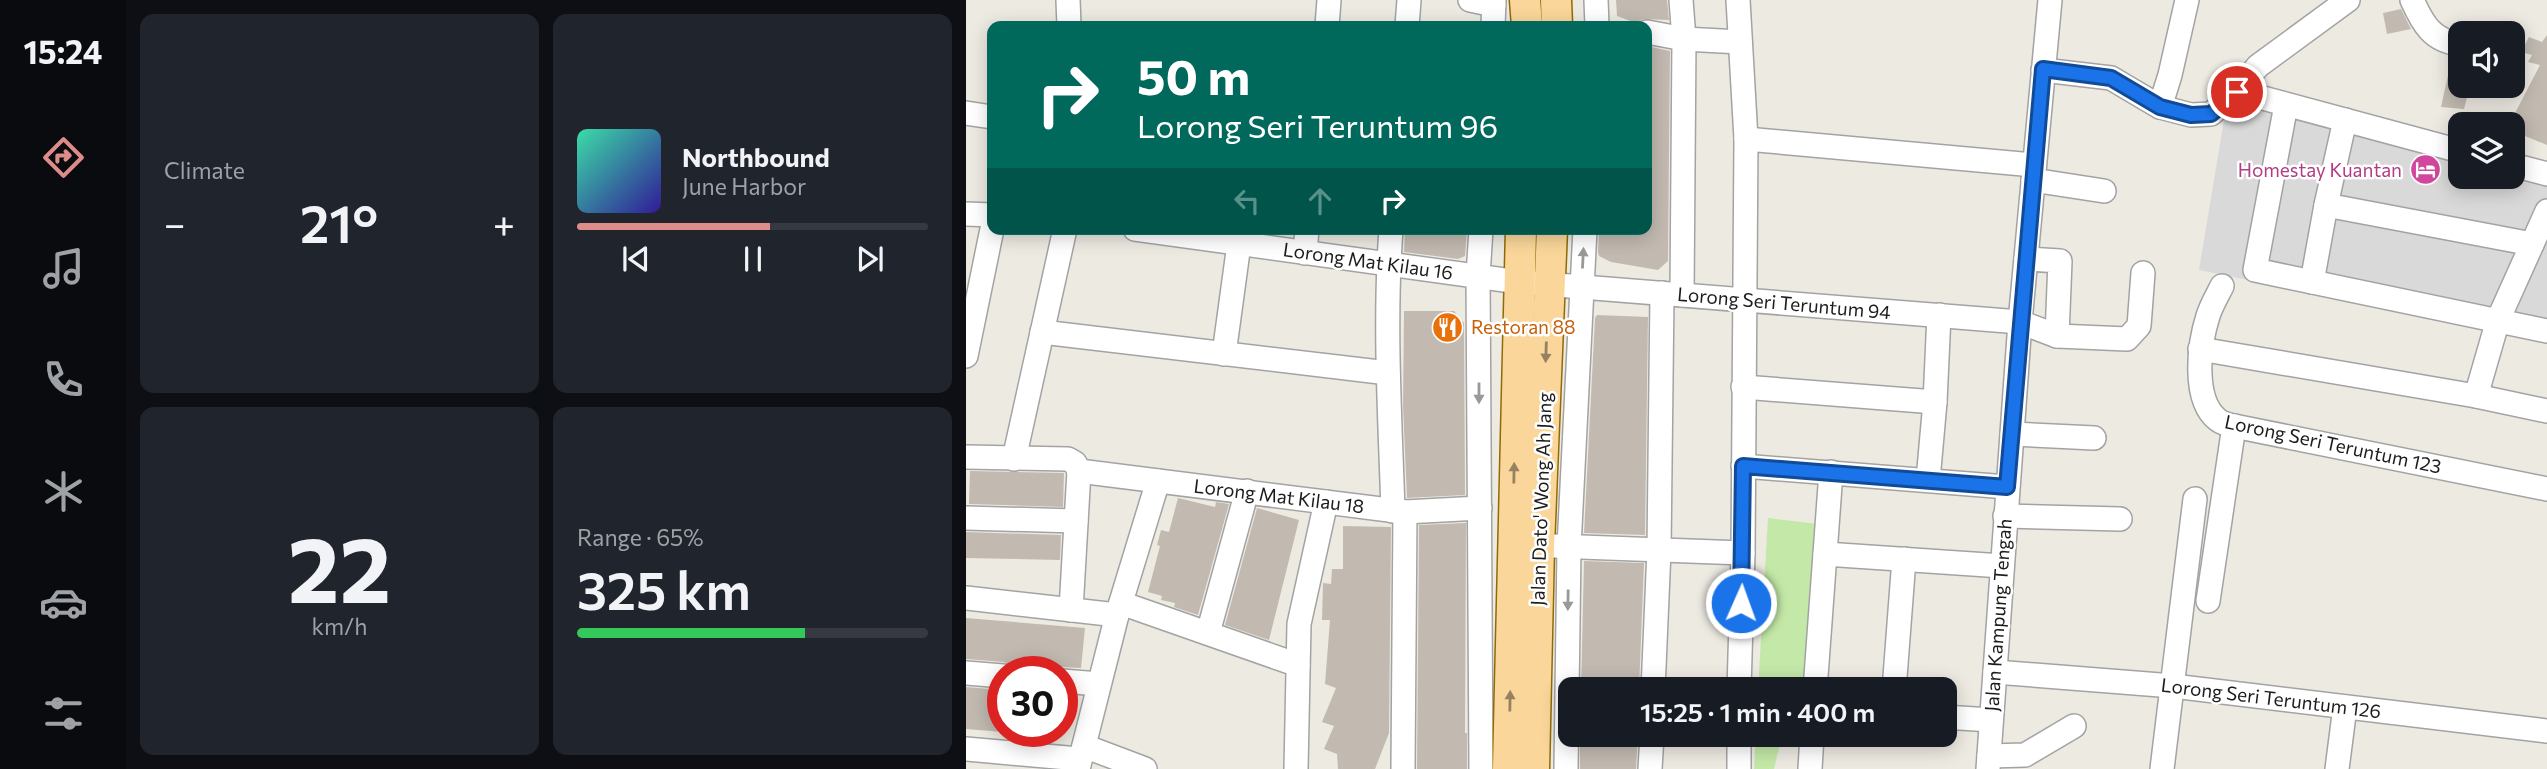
<!DOCTYPE html>
<meta charset="utf-8">
<style>
:root{--surface:#171b24;--page:#20242c;--text:#f1f3f6;--muted:#9ea1a6;--line:#363941;--accent:#dd8c89}
body{margin:0;font-family:Commissioner,sans-serif;background:var(--page);color:var(--text);height:100vh;display:flex;flex-direction:column;font-size:26px;white-space:nowrap}
*{box-sizing:border-box;margin:0}
p{font-size:23px;color:var(--muted)}
.icon{flex:none;width:38px;height:38px;fill:none;stroke:currentColor;stroke-width:2;stroke-linecap:round;stroke-linejoin:round}
.map{position:relative;flex:1;overflow:hidden}
.panel{display:flex;flex-direction:column;gap:14px;padding:14px;background:#0d0f14;width:840px}
.panel>*{flex:none}
.banner{position:absolute;left:21px;top:21px;width:665px;height:214px;border-radius:14px;box-shadow:0 4px 18px #0003;background:#00695c;color:#fff;overflow:hidden}
.fabs{position:absolute;left:1482px;top:21px;display:grid;gap:14px}
.fabs a{display:grid;place-items:center;width:77px;height:77px;border-radius:14px;background:var(--surface);box-shadow:0 4px 18px #0003;font-size:35px}
.speed{position:absolute;left:21px;top:656px;display:flex;gap:14px;font-size:35px;font-weight:700;text-align:center}
.speed>*{display:grid;place-content:center;width:91px;height:91px;border-radius:50%;background:var(--surface);box-shadow:0 4px 18px #0003;line-height:1}
.speed .limit{border:10px solid #d22;background:#fff;color:#111}
.pin{position:absolute;display:grid;place-items:center;width:60px;height:60px;color:#fff;margin:-30px;border:4px solid #fff;border-radius:50%;box-shadow:0 2px 7px #0007}
.me{position:absolute;width:77px;margin:-38px;rotate:2deg;stroke-linejoin:round;filter:drop-shadow(0 0 5px #0008)}
.turn{display:flex;align-items:center;gap:24px;height:147px;padding:0 35px;font-size:32px}
.turn .icon{width:91px;height:91px;stroke-width:2.5}
.turn b{display:block;font-size:49px;line-height:60px}
.lanes{display:flex;align-items:center;height:66px;padding:0 35px;background:#0003;justify-content:center;gap:35px;direction:ltr}
.lanes .off{opacity:.35}
.big{font-size:52px;font-weight:600;line-height:1.1}
.panel .tile{flex:1;display:flex;flex-direction:column;justify-content:center;gap:10px;min-width:0;padding:0 24px;border-radius:14px;background:var(--page)}
.panel .dial{align-items:center;gap:0}
.dial b{font-size:91px;line-height:1}
.song{display:flex;align-items:center;gap:21px}
.cover{width:84px;height:84px;border-radius:10px;background:linear-gradient(135deg,hsl(160 70% 55%),hsl(250 70% 35%))}
.played{height:7px;border-radius:4px;background:linear-gradient(90deg,var(--accent) 55%,var(--line) 55%)}
.keys{display:flex;justify-content:space-around;direction:ltr}
.heat{display:flex;justify-content:space-between;align-items:center;font-size:38px;direction:ltr}
.charge{height:10px;border-radius:5px;background:linear-gradient(90deg,#34c759 65%,var(--line) 0)}
.panel .tiles{flex:1;display:grid;gap:14px;grid-template-columns:repeat(2,1fr)}
.trip{position:absolute;left:592px;top:677px;width:399px;height:70px;border-radius:14px;background:var(--surface);box-shadow:0 4px 18px #0003;font-weight:600;line-height:70px;text-align:center}
main{display:flex;flex:1;min-height:0}
.tab-bar{display:flex;flex-direction:column;width:126px;justify-content:space-around;align-items:center;background:#090b0e;color:var(--muted)}
.tab-bar .icon{width:49px;height:49px}
.tab-bar .selected{color:var(--accent)}
.tab-bar b{font-size:32px;color:var(--text)}
.map>svg:first-child{display:block}
.residential{fill:#dad9d9}
.grass{fill:#c3e8a7}
.building{fill:#c2bab1}
.lines{fill:none;stroke-linecap:round;stroke-linejoin:round}
.minor-casing{stroke:#a3a3a3;stroke-width:26}
.major-casing{stroke:#926a02;stroke-width:33}
.minor{stroke:#fff;stroke-width:23}
.major{stroke:#fad69a;stroke-width:30}
.oneway{fill:#999}
.oneway2{fill:#968261}
.route-casing{stroke:#114b97;stroke-width:18}
.route{stroke:#1a73e8;stroke-width:12}
.labels{text-anchor:middle;stroke-width:5;stroke-linejoin:round;paint-order:stroke}
.hotel-label{font-size:19px;fill:#b23c85;stroke:#fff;text-anchor:end}
.street-label{font-size:19px;fill:#1c1c1c;stroke:#fff}
.food-label{font-size:19px;fill:#c56008;stroke:#fff;text-anchor:start}
</style>
<main>
<nav class="tab-bar">
<b>15:24</b>
<svg class="icon selected" aria-label="directions" viewBox="0 0 24 24"><path d="M12 3l9 9-9 9-9-9zM9 14v-3h6M13 9l2 2-2 2"/></svg>
<svg class="icon" aria-label="music" viewBox="0 0 24 24"><path d="M9 18V5l10-2v13"/><circle cx="6" cy="18" r="3"/><circle cx="16" cy="16" r="3"/></svg>
<svg class="icon" aria-label="phone" viewBox="0 0 24 24"><path d="M5 4h4l2 5-3 2q2 4 5 5l2-3 5 2v4C11 20 4 13 5 4z"/></svg>
<svg class="icon" aria-label="climate" viewBox="0 0 24 24"><path d="M12 3v18M4 7l16 10M4 17L20 7"/></svg>
<svg class="icon" aria-label="car" viewBox="0 0 24 24"><path d="M5 17H2v-5l4-1 3-4h7l3 4 3 1v5h-3M9 17h6M6 11h13"/><circle cx="7" cy="17" r="2"/><circle cx="17" cy="17" r="2"/></svg>
<svg class="icon" aria-label="filters" viewBox="0 0 24 24"><path d="M4 7h16M4 17h16"/><circle cx="9" cy="7" r="2"/><circle cx="15" cy="17" r="2"/></svg>
</nav>
<section class="panel">
<div class="tiles">
<div class="tile"><p>Climate</p>
<div class="heat"><a>−</a><b class="big">21°</b><a>+</a></div>
</div>
<div class="tile">
<div class="song"><i class="cover"></i><div><b>Northbound</b><p>June Harbor</p></div></div>
<div class="played"></div>
<div class="keys"><svg class="icon" aria-label="previous" viewBox="0 0 24 24"><path d="M18 5L8 12l10 7zM5 5v14"/></svg><svg class="icon" aria-label="pause" viewBox="0 0 24 24"><path d="M8 5v14M16 5v14"/></svg><svg class="icon" aria-label="next" viewBox="0 0 24 24"><path d="M6 5l10 7-10 7zM19 5v14"/></svg></div>
</div>
<div class="tile dial"><b>22</b><p>km/h</p></div>
<div class="tile"><p>Range · 65%</p><b class="big">325 km</b><div class="charge"></div></div>
</div>
</section>
<div class="map">
<svg width="1581" height="769" viewBox="0 0 1581 769">
<rect width="100%" height="100%" fill="#edeae2"/>
<!-- residential -->
<polygon class="residential" points="1286,90 1494,144 1494,177 1547,177 1581,166 1581,340 1233,270 1258,120"/>
<!-- grass -->
<g class="grass">
<polygon points="802,518 852,524 841,689 792,690"/>
<polygon points="790,735 816,735 808,769 788,769"/>
</g>
<!-- building -->
<g class="building">
<polygon points="650,0 701,0 703,20 677,19 670,23 651,16"/>
<polygon points="1435,9 1445,29 1421,34 1417,13"/>
<polygon points="1581,35 1581,145 1547,131 1547,117 1574,65 1562,62 1566,55 1555,52 1563,37 1576,42"/>
<polygon points="681,46 704,51 702,261 692,270 645,262 633,256 632,252 633,229 681,229"/>
<polygon points="1486,57 1494,58 1494,86 1504,86 1498,109 1475,107"/>
<polygon points="439,229 501,229 499,256 492,259 438,252"/>
<polygon points="438,311 488,311 498,323 499,495 441,498 437,406"/>
<polygon points="631,315 682,317 679,535 618,533 629,318"/>
<polygon points="4,471 98,473 97,507 3,504"/>
<polygon points="212,498 249,507 250,502 263,504 232,615 208,607 209,603 195,600 196,596 182,592 194,546 191,545 195,530 203,532"/>
<polygon points="291,508 333,520 303,640 259,625"/>
<polygon points="500,523 499,733 501,733 501,769 451,769 453,525"/>
<polygon points="377,526 425,527 423,733 409,769 372,769 371,754 358,749 368,726 356,722 370,688 359,684 364,620 356,620 357,583 365,584 366,569 377,569"/>
<polygon points="0,532 95,535 94,560 0,558"/>
<polygon points="618,561 678,563 673,690 615,690"/>
<polygon points="0,618 119,628 115,668 96,667 86,672 78,672 49,670 38,662 0,659"/>
<polygon points="0,687 37,690 37,732 0,729"/>
<polygon points="614,735 672,735 670,769 614,769"/>
</g>
<g class="lines">
<defs>
<g id="minor">
<polyline points="102,0 103,26"/>
<polyline points="504,0 528,5"/>
<polyline points="630,0 631,26"/>
<polyline points="715,0 718,39 716,295"/>
<polyline points="772,0 780,139 777,553 773,690"/>
<path d="M 1446,0 C 1457,24 1466,41 1494,44"/>
<polyline points="361,26 363,0"/>
<polyline points="441,26 443,0"/>
<polyline points="527,26 528,0"/>
<polyline points="681,32 718,39 774,42"/>
<polyline points="1077,70 1145,78 1194,107 1225,115 1245,114 1271,91 1292,66 1382,0"/>
<polyline points="1271,91 1494,151"/>
<polyline points="1320,105 1289,270 1581,331"/>
<polyline points="1194,107 1204,75 1221,0"/>
<polyline points="0,113 26,117"/>
<polyline points="780,139 1068,165"/>
<polyline points="1547,165 1581,174"/>
<polyline points="1067,180 1138,191"/>
<polyline points="1360,205 1379,120"/>
<polyline points="0,214 26,215"/>
<polyline points="169,229 553,282 1054,322 1091,336 1161,339 1173,326 1177,273"/>
<path d="M 425,229 C 418,323 424,417 427,511"/>
<polyline points="339,253 341,229"/>
<polyline points="1060,259 1094,261 1091,336"/>
<polyline points="1346,282 1360,205 1566,244"/>
<path d="M 1256,286 C 1251,296 1245,306 1242,316 C 1233,344 1226,400 1252,420 C 1256,423 1263,425 1268,426 L 1581,489"/>
<polyline points="76,332 422,373"/>
<polyline points="1234,349 1510,396 1581,411"/>
<polyline points="258,354 273,244"/>
<polyline points="0,356 26,229"/>
<polyline points="777,387 969,402"/>
<polyline points="1510,396 1532,320 1581,211"/>
<polyline points="1046,434 1128,438"/>
<polyline points="0,457 102,459 109,463 113,471"/>
<polyline points="48,459 99,229"/>
<polyline points="777,466 1041,487"/>
<polyline points="113,471 439,512 514,508"/>
<polyline points="962,480 969,402 973,315"/>
<polyline points="1039,516 1154,519"/>
<polyline points="0,518 110,521"/>
<polyline points="588,546 777,553"/>
<polyline points="859,554 1036,566"/>
<polyline points="0,598 151,615"/>
<polyline points="1242,601 1268,426"/>
<polyline points="155,603 332,665"/>
<polyline points="105,610 113,471"/>
<polyline points="242,633 281,491"/>
<polyline points="1029,672 1207,686 1581,731"/>
<polyline points="0,673 37,676"/>
<polyline points="96,681 133,684"/>
<polyline points="687,690 693,550 696,293"/>
<polyline points="849,690 865,472"/>
<polyline points="928,690 938,559"/>
<polyline points="978,717 1025,720"/>
<polyline points="118,746 179,769"/>
<polyline points="0,749 113,759"/>
<polyline points="1023,756 1059,755 1108,726"/>
<polyline points="112,769 151,615 192,481"/>
<polyline points="330,769 333,624 360,502"/>
<polyline points="437,769 439,512"/>
<polyline points="515,769 512,276 515,229"/>
<polyline points="600,769 603,547 619,229"/>
<polyline points="684,769 686,735"/>
<polyline points="773,769 773,735"/>
<polyline points="844,769 846,735"/>
<polyline points="1022,769 1054,322 1084,0"/>
<polyline points="1196,769 1229,499"/>
<polyline points="1371,769 1379,707"/>
</g>
<g id="major">
<polyline points="559,0 561,26"/>
<polyline points="590,0 591,26"/>
<polyline points="542,769 555,229"/>
<polyline points="568,769 573,546 586,229"/>
</g>
</defs>
<!-- minor casing -->
<use href="#minor" class="minor-casing"/>
<!-- major casing -->
<use href="#major" class="major-casing"/>
<!-- minor -->
<use href="#minor" class="minor"/>
<!-- major -->
<use href="#major" class="major"/>
</g>
<!-- one-way arrows -->
<defs><path id="oneway-solid" d="M-6-.8H1V-3.2L6.5 0L1 3.2V.8H-6Z" transform="scale(1.75)"/></defs>
<g class="oneway">
<use href="#oneway-solid" transform="translate(617 258) rotate(-87)"/>
<use href="#oneway-solid" transform="translate(513 393) rotate(90)"/>
<use href="#oneway-solid" transform="translate(602 600) rotate(91)"/>
</g>
<g class="oneway2">
<use href="#oneway-solid" transform="translate(580 352) rotate(92)"/>
<use href="#oneway-solid" transform="translate(548 473) rotate(-89)"/>
<use href="#oneway-solid" transform="translate(544 701) rotate(-89)"/>
</g>
<g class="lines">
<defs>
<polyline id="route" points="775,603 777,466 1041,487 1077,69 1145,78 1194,107 1225,115 1245,114 1271,92"/>
</defs>
<!-- route casing -->
<use href="#route" class="route-casing"/>
<!-- route -->
<use href="#route" class="route"/>
</g>
<!-- icons -->
<defs>
<symbol id="hotel-disc" viewBox="-11 -11 22 22"><circle r="9.5" fill="#d1479c" stroke="#fff"/><path d="M-6-4.5h1.5V1H6V5H4.5V3h-9V5H-6ZM-4 0a1.8 1.8 0 1 1 3.6 0ZM.5 0V-2.5h3Q6-2.5 6 0Z" fill="#fff"/></symbol>
<symbol id="restaurant-disc" viewBox="-11 -11 22 22"><circle r="9.5" fill="#e8710a" stroke="#fff"/><path d="M-5-6h1v4h1v-4h1v4h1v-4h1v5L-1.5 .5V6h-2V.5L-5-1ZM5-6V6H3V1.5H1.5Q1.5-4 5-6Z" fill="#fff"/></symbol>
</defs>
<g fill-rule="evenodd">
<use href="#hotel-disc" x="1442" y="152" width="35" height="35"/>
<use href="#restaurant-disc" x="464" y="310" width="35" height="35"/>
</g>
<g class="labels">
<!-- hotel labels -->
<g class="hotel-label">
<text x="1436" y="177">Homestay Kuantan</text>
</g>
<!-- street labels -->
<g class="street-label">
<text transform="translate(402 261) rotate(8)" y="7">Lorong Mat Kilau 16</text>
<text transform="translate(818 303) rotate(5)" y="7">Lorong Seri Teruntum 94</text>
<text transform="translate(1367 444) rotate(12)" y="7">Lorong Seri Teruntum 123</text>
<text transform="translate(313 496) rotate(7)" y="7">Lorong Mat Kilau 18</text>
<text transform="translate(575 499) rotate(-88)" y="7">Jalan Dato' Wong Ah Jang</text>
<text transform="translate(1032 615) rotate(-86)" y="7">Jalan Kampung Tengah</text>
<text transform="translate(1305 698) rotate(7)" y="7">Lorong Seri Teruntum 126</text>
</g>
<!-- food labels -->
<g class="food-label">
<text x="505" y="334">Restoran 88</text>
</g>
</g>
</svg>
<div class="fabs">
<a><svg class="icon" aria-label="sound" viewBox="0 0 24 24"><path d="M4 9h4l5-4v14l-5-4H4zM17 9q2 3 0 6"/></svg></a>
<a><svg class="icon" aria-label="layers" viewBox="0 0 24 24"><path d="M12 4l9 5-9 5-9-5zM3 14l9 5 9-5"/></svg></a>
</div>
<div class="speed"><div class="limit">30</div></div>
<div class="pin" style="left:1271px;top:92px;background:#d93025"><svg class="icon" aria-label="arrive" viewBox="0 0 24 24"><path d="M6 21V4h12l-3 4 3 4H6"/></svg></div>
<svg class="me" style="left:775px;top:603px" viewBox="-20 -20 40 40"><circle r="17" fill="#1a73e8" stroke="#fff" stroke-width="3"/><path d="M0-11L8 9 0 5-8 9z" fill="#fff"/></svg>
<div class="trip">15:25 · 1 min · 400 m</div>
<div class="banner">
<div class="turn"><svg class="icon" aria-label="right" viewBox="0 0 24 24"><path d="M7 20v-9h11M14 6l5 5-5 5"/></svg><div><b>50 m</b>Lorong Seri Teruntum 96</div></div>
<div class="lanes"><svg class="icon off" aria-label="left" viewBox="0 0 24 24"><path d="M17 20v-9H6M10 6l-5 5 5 5"/></svg><svg class="icon off" aria-label="ahead" viewBox="0 0 24 24"><path d="M12 20V5M6 11l6-6 6 6"/></svg><svg class="icon" aria-label="right" viewBox="0 0 24 24"><path d="M7 20v-9h11M14 6l5 5-5 5"/></svg></div>
</div>
</div>
</main>
